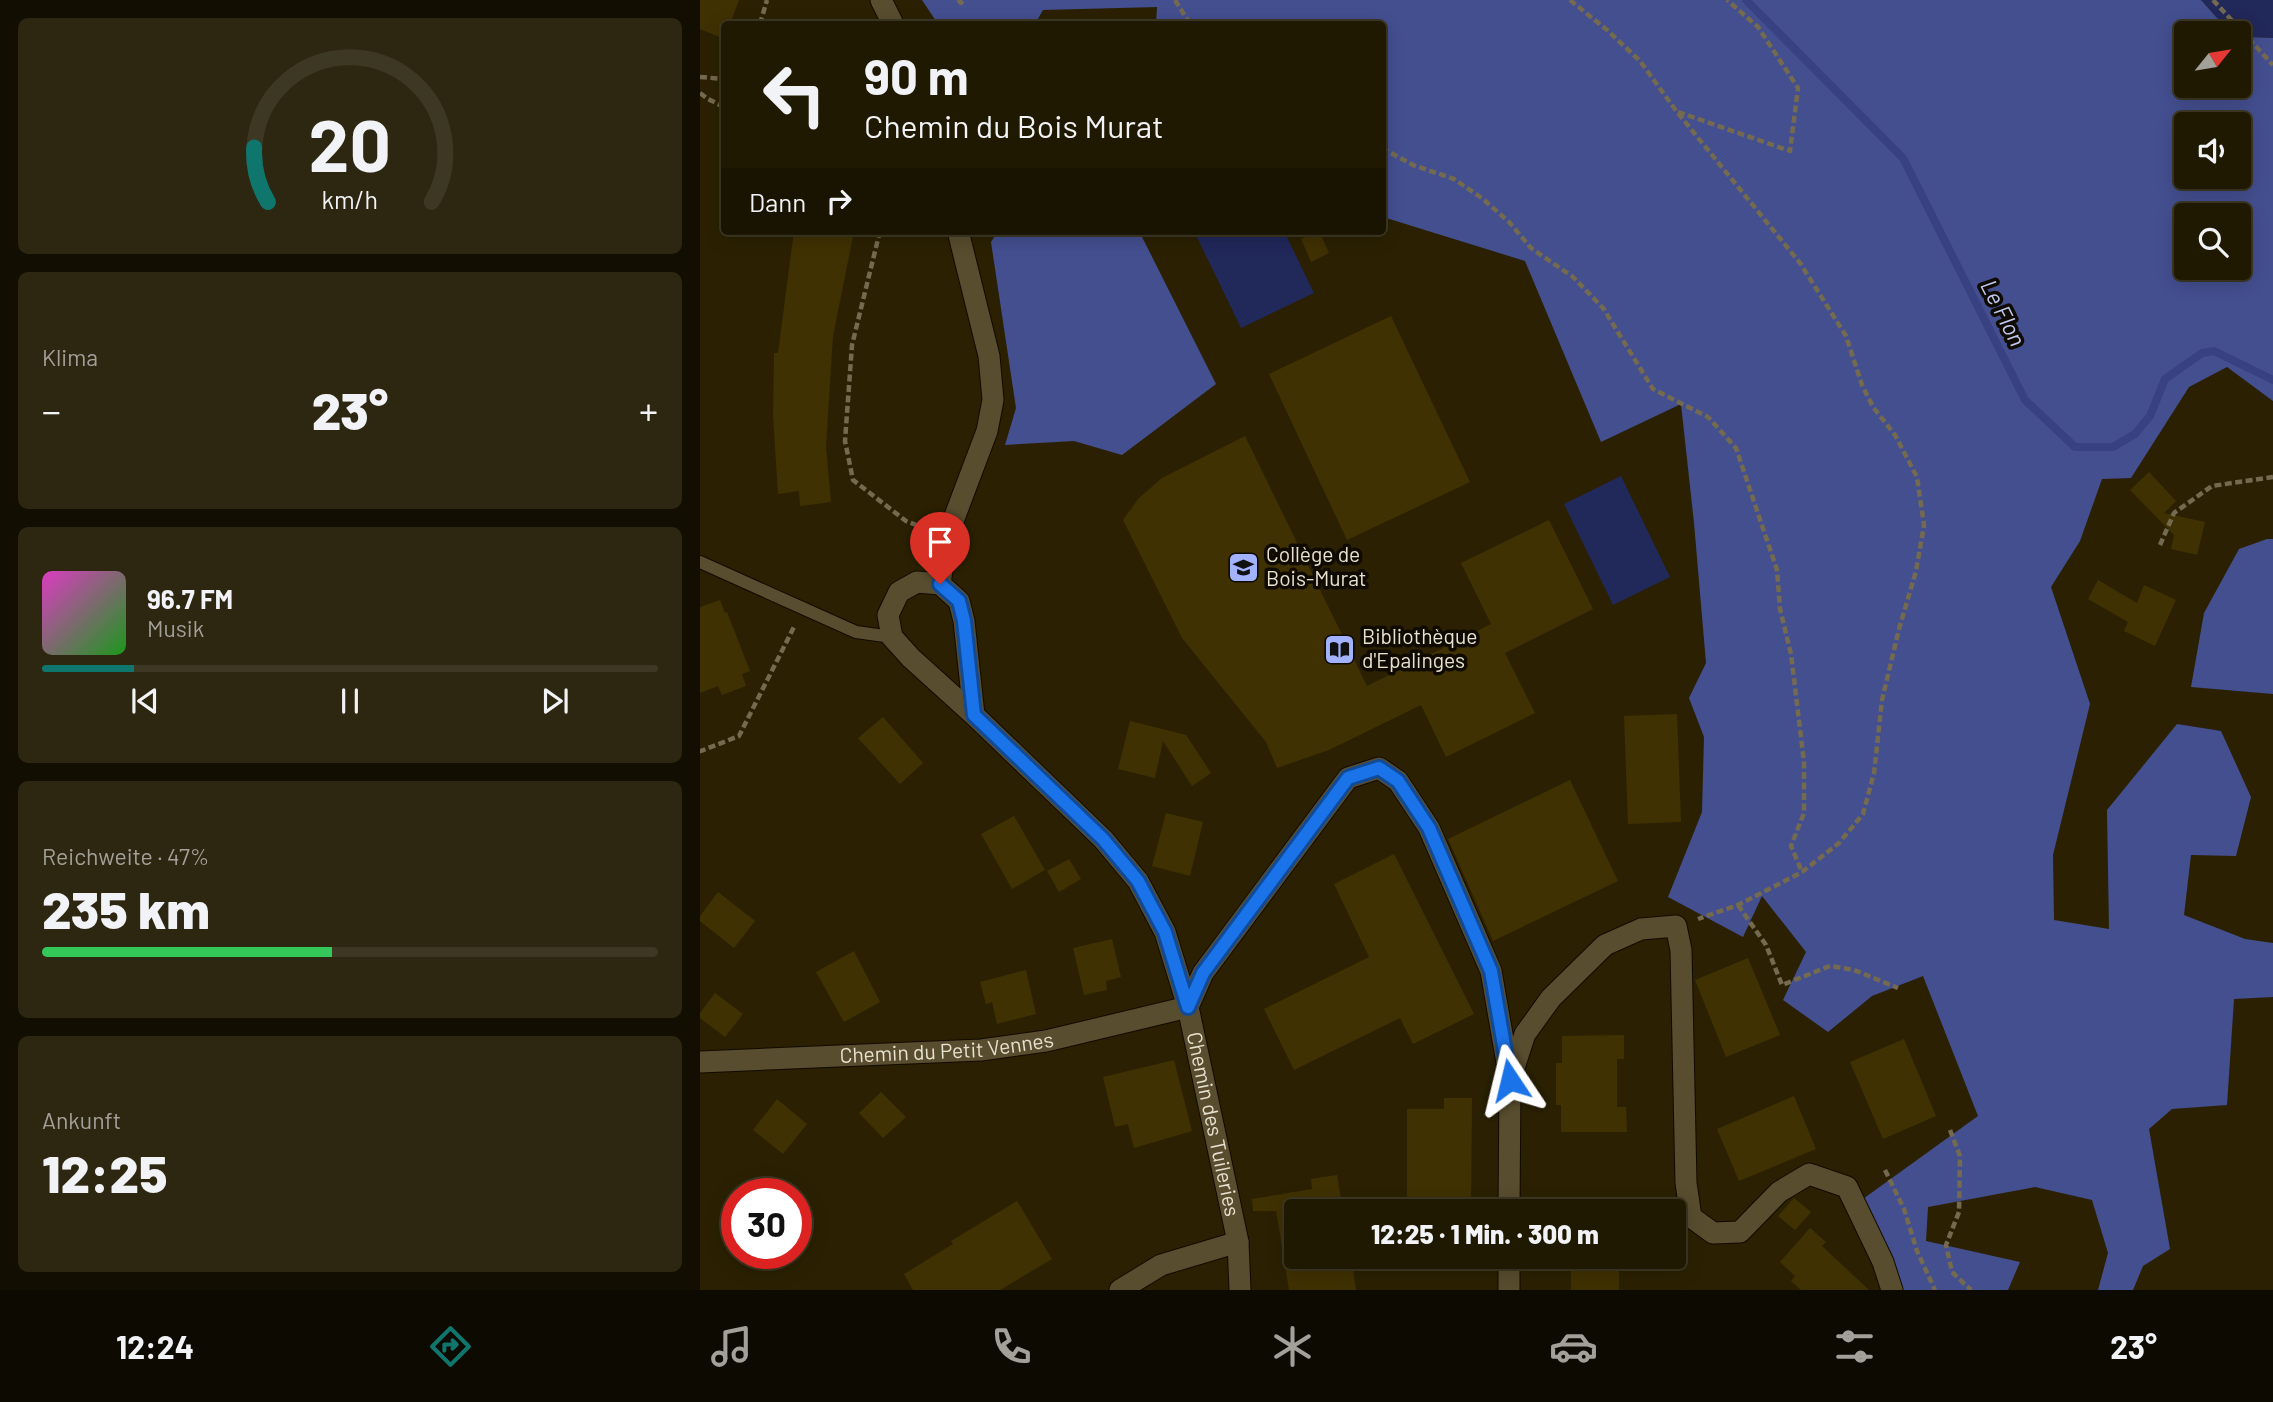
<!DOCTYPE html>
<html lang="de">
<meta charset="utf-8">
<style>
:root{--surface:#201902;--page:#2d2611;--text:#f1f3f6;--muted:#a2a099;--line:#3d3824;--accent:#0f766e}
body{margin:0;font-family:Barlow,sans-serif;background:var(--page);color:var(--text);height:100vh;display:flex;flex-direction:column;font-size:26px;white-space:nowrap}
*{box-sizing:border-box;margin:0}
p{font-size:23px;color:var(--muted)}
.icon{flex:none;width:38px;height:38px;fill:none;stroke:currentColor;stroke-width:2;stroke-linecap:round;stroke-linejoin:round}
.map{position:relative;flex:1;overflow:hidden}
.side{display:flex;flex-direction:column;gap:18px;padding:18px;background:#120e01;width:700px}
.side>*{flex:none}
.banner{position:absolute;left:21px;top:21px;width:665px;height:214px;border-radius:7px;box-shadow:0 4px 18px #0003,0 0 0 2px var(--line);background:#201902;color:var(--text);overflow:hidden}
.needle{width:46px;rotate:60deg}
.buttons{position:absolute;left:1474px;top:21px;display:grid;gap:14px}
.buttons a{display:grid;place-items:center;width:77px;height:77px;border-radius:7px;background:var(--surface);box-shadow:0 4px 18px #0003,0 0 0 2px var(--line);font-size:35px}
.speed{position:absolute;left:21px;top:1178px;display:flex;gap:14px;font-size:35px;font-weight:700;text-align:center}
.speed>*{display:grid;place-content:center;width:91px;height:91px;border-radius:50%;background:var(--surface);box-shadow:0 4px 18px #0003,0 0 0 2px var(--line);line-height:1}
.speed .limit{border:10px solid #d22;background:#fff;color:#111}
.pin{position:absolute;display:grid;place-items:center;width:60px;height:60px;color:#fff;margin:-72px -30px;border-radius:50% 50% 50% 0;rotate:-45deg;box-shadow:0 0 7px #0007}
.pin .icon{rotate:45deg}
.me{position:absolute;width:77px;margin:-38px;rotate:350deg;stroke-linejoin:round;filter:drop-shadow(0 0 5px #0008)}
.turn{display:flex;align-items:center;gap:24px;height:147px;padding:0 28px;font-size:32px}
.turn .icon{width:91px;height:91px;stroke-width:2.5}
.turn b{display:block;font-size:49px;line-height:60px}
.then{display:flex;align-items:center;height:66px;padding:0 28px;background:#0003;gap:14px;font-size:26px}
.big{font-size:52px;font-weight:800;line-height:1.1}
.side .widget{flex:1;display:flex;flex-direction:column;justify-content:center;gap:10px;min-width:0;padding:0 24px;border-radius:10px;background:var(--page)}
.side .dial{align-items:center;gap:0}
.dial svg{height:182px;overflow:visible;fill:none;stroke:var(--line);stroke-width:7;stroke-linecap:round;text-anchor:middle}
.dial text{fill:var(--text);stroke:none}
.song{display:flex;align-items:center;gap:21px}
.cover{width:84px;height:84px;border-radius:10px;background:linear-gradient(135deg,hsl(310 70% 55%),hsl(120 70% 35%))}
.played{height:7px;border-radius:4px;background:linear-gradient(90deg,var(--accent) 15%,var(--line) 15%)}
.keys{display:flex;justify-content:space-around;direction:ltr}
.heat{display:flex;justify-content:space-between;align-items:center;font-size:38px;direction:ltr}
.charge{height:10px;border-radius:5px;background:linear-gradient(90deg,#34c759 47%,var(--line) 0)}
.trip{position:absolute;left:584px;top:1199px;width:402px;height:70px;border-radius:7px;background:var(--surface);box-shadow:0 4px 18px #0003,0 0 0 2px var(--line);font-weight:800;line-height:70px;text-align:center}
.dock{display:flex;height:112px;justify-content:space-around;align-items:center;background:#0d0a01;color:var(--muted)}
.dock .icon{width:49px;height:49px}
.dock .on{color:var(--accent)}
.dock b{font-size:32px;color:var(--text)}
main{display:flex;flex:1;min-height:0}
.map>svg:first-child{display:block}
.green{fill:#21285a}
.forest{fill:#444f90;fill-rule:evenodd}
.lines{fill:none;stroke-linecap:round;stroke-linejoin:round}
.stream{stroke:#384181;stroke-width:8}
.building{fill:#403102}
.service-casing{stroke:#120a00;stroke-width:14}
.minor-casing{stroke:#120a00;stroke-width:23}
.path{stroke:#736a50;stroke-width:4.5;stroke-dasharray:7 3.5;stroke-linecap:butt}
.service{stroke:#584d2e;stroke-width:12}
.minor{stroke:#584d2e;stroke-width:21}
.route-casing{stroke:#114b97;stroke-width:18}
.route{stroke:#1a73e8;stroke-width:12}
.labels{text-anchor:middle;stroke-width:7;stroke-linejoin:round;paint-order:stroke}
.poi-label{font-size:21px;fill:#e7e1cf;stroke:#0f0b02;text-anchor:start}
.street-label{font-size:21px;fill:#e7e1cf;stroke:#0f0b02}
.water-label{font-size:23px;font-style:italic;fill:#bfc9ef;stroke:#0f0b02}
</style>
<main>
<section class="side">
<div class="widget dial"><svg viewBox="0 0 100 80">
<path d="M14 69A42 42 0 1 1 86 69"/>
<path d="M14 69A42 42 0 0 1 8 45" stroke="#0f766e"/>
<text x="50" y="56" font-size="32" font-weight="700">20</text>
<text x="50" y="72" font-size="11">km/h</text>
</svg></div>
<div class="widget"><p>Klima</p>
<div class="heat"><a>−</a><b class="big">23°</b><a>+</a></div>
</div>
<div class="widget">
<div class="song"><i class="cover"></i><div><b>96.7 FM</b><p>Musik</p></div></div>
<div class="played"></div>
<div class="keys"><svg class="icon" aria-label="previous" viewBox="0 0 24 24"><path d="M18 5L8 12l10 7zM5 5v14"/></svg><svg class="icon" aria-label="pause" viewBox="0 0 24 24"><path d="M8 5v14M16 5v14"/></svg><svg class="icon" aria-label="next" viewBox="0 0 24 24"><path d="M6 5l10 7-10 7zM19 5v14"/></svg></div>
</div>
<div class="widget"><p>Reichweite · 47%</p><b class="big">235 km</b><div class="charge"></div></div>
<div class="widget"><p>Ankunft</p><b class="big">12:25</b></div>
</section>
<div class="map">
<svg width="1573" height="1290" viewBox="0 0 1573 1290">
<rect width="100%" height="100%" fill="#2b2102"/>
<!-- green -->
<g class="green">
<polygon points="1501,0 1573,0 1573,38 1548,37 1517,18"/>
<polygon points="494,231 584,231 614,293 541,328"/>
<polygon points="921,476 970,577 913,605 864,504"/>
</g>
<!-- forest -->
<g class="forest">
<path d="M 222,0 L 1501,0 L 1517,18 L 1548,37 L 1573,38 L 1573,401 L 1527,367 L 1489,387 L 1431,478 L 1402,479 L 1380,541 L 1351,587 L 1390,704 L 1353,855 L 1354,920 L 1409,929 L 1407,810 L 1477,724 L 1521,731 L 1551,797 L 1536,856 L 1491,855 L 1484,915 L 1545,939 L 1573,943 L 1573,997 L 1534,999 L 1527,1105 L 1472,1109 L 1449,1129 L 1470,1249 L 1443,1266 L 1433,1290 L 1398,1290 L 1408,1253 L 1392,1200 L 1335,1187 L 1228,1207 L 1226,1241 L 1320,1262 L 1308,1290 L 1203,1290 L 1187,1255 L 1149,1209 L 1278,1116 L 1223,976 L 1172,996 L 1128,1032 L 1083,1000 L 1106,952 L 1062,896 L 1043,937 L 968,897 L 1002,812 L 1004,737 L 989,698 L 1006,663 L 994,523 L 981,404 L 901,442 L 825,261 L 683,217 L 682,24 L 456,24 L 457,7 L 343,10 L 335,24 L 238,24 ZM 1486,33 L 1538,33 L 1538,86 L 1486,86 ZM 1486,124 L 1538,124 L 1538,177 L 1486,177 ZM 1486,215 L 1538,215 L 1538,268 L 1486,268 Z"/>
<polygon points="298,231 439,231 516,384 422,455 374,441 305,445 316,408 291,242"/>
<polygon points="1567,539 1573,539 1573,694 1491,687 1504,613 1539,549"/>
</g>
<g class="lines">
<!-- stream -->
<polyline class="stream" points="1046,0 1203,158 1325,400 1375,447 1413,447 1435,434 1450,416 1465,379 1502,353 1514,351 1573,380"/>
</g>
<!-- building -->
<g class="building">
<polygon points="0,0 39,0 30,24 24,24 24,39 0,29"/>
<polygon points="94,231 154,231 133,336 126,447 131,502 100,506 99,491 78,494 73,416 74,353 78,353"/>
<polygon points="619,231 629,253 611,262 601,239"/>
<polygon points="691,316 770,482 647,540 569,374"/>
<polygon points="545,436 667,686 791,624 761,563 849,520 893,609 805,653 835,713 746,757 721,705 629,750 577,768 566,742 482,638 423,520 439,498 462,478"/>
<polygon points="1449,472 1476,501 1464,513 1505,522 1497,555 1471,549 1474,535 1430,490"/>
<polygon points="1398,580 1437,603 1444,585 1476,600 1455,646 1424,631 1428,622 1388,599"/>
<polygon points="20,600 25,613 27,612 50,671 42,674 46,686 22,695 18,686 0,693 0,607"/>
<polygon points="977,714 981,822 928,824 924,716"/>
<polygon points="183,717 223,763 200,784 158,738"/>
<polygon points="430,721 486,735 511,773 492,786 463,741 455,778 418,769"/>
<polygon points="870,780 918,881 793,941 748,839"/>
<polygon points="466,813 503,822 490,876 452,866"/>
<polygon points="314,816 345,870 312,889 281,834"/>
<polygon points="694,854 774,1014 713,1044 700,1018 594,1070 564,1009 669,957 634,884"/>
<polygon points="369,859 381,879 359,892 347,871"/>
<polygon points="18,892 55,921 34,948 0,921 0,916"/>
<polygon points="412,939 421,977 406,981 407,990 384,995 373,948"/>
<polygon points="154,951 180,1002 144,1022 116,972"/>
<polygon points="1048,958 1080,1035 1026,1057 995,980"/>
<polygon points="326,970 336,1014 297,1024 292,1002 286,1004 280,982"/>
<polygon points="15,993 43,1014 25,1037 0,1018 0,1013"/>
<polygon points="924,1035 924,1059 917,1059 917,1107 926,1107 927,1132 861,1132 861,1105 856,1105 856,1063 862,1063 862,1036"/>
<polygon points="1204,1039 1236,1116 1183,1139 1150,1062"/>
<polygon points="474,1060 492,1131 434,1148 428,1124 415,1127 403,1077"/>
<polygon points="181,1092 206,1117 183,1138 159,1113"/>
<polygon points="1094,1096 1116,1149 1039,1181 1017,1129"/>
<polygon points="744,1098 772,1098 771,1211 742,1211 742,1208 707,1208 707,1109 744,1109"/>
<polygon points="77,1099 107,1124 83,1154 53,1130"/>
<polygon points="637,1175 643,1211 597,1211 597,1256 651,1256 656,1290 589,1290 576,1211 553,1211 552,1199 612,1189 611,1179"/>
<polygon points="1094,1198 1111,1212 1095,1230 1078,1216"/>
<polygon points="317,1201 352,1259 300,1290 213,1290 204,1274 253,1244 251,1241"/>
<polygon points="1110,1228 1126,1242 1122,1246 1169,1290 1101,1290 1091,1281 1095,1276 1080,1262"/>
<rect x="871" y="1256" width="48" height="34"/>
</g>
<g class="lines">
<defs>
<polyline id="service" points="0,562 156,632 192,637"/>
<g id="minor">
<polyline points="181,0 193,24"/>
<polyline points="240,584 247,537 287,431 293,400 289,356 258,231"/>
<path id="s1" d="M 274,715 L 264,621 L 259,601 L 240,584 L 217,582 L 199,592 L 188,615 L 192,637 L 211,658 L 274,715 L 403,839 L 438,881 L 465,932 L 488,1007 L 538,1242 L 540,1290"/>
<polyline points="488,1007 503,973 648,778 679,768 698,781 729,828 791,971 810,1080 809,1211"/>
<path id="s2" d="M 0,1062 L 281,1050 L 346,1041 L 488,1007"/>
<polyline points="810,1080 825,1034 851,998 905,945 941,929 976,926 981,950 986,1183 991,1217 1013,1233 1040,1232 1079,1192 1109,1174 1147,1187 1183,1262 1192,1290"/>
<polyline points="809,1256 809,1290"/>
<polyline points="420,1290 461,1265 538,1242"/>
</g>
</defs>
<!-- service casing -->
<use href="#service" class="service-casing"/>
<!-- minor casing -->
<use href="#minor" class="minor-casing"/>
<!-- path -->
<g class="path">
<polyline points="258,0 261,3 264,0"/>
<polyline points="475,0 490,24"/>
<polyline points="870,0 907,30 940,61 977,112 1100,263 1146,336 1162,385 1173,407 1195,435 1217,477 1224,525 1216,571 1199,629 1182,700 1174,773 1163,814 1139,843 1102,872 1038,905 998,919"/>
<polyline points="1513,0 1573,65"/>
<polyline points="60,24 67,0"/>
<polyline points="0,77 24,79"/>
<polyline points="0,93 8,99 24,107"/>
<polyline points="978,112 1090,151 1098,88 1058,27 1027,0"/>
<polyline points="682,148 713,165 754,179 783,199 809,222 831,248 873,277 903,308 953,389 1008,417 1036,448 1077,570 1080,609 1091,654 1104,762 1104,813 1091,846 1102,872"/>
<polyline points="180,231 152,345 145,441 153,480 206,521 227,529"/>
<polyline points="1460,545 1474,513 1512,486 1573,477"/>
<polyline points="0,749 1,751 39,736 95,625"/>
<polyline points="1038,905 1066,945 1082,985 1130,966 1154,970 1198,988"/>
<polyline points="1250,1130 1260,1156 1259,1212 1246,1245 1252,1272 1271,1290"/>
<polyline points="1185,1170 1204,1209 1217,1251 1235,1290"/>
</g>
<!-- service -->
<use href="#service" class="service"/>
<!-- minor -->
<use href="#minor" class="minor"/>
</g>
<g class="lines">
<defs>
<polyline id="route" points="240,584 259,601 264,621 274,715 403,839 438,881 465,932 488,1007 503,973 648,778 679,768 698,781 729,828 791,971 810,1080"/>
</defs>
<!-- route casing -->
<use href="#route" class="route-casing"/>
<!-- route -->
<use href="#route" class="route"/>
</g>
<!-- icons -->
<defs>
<symbol id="school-square" viewBox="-11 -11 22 22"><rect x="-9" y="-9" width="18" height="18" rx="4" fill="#a2b2fd" stroke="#0f0b02"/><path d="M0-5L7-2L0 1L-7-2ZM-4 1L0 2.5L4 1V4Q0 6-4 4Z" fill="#111"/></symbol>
<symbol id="library-square" viewBox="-11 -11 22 22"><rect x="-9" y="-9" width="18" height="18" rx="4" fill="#a2b2fd" stroke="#0f0b02"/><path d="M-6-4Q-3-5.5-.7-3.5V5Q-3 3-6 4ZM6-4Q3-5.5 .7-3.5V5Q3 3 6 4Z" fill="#111"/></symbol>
</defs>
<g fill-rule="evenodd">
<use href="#school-square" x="526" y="550" width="35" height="35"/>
<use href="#library-square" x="622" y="632" width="35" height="35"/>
</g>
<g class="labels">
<!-- poi labels -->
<g class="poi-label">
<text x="566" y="562">Collège de<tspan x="566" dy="24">Bois-Murat</tspan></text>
<text x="662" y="644">Bibliothèque<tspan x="662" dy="24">d'Epalinges</tspan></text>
</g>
<!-- street labels -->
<g class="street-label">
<text dy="7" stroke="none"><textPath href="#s2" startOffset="247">Chemin du Petit Vennes</textPath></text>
<text dy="7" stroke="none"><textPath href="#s1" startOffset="835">Chemin des Tuileries</textPath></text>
</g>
<!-- water labels -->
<g class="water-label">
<text transform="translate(1303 313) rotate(63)" y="8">Le Flon</text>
</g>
</g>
</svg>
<div class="buttons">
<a><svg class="needle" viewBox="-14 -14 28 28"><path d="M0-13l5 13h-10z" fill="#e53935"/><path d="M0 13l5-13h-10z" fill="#a2a099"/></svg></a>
<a><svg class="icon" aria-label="sound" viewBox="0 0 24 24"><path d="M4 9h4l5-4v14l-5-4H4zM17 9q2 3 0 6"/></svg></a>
<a><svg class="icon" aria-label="search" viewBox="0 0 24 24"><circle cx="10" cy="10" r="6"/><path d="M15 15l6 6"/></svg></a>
</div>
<div class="speed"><div class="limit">30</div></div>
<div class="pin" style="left:240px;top:584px;background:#d93025"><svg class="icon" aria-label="arrive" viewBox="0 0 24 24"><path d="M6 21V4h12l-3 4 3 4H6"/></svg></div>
<svg class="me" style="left:810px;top:1080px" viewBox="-20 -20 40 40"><path d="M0-17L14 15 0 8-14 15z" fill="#1a73e8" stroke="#fff" stroke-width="4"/></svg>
<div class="trip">12:25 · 1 Min. · 300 m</div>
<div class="banner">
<div class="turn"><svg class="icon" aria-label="left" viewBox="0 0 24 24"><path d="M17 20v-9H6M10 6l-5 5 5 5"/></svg><div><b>90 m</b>Chemin du Bois Murat</div></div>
<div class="then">Dann<svg class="icon" aria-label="right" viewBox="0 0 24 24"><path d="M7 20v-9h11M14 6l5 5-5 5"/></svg></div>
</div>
</div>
</main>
<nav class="dock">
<b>12:24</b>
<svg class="icon on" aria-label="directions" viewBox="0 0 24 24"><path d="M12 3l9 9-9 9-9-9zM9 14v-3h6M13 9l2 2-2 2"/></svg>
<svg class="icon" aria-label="music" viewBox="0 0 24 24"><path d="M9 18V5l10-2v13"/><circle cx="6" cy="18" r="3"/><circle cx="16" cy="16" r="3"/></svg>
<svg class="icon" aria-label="phone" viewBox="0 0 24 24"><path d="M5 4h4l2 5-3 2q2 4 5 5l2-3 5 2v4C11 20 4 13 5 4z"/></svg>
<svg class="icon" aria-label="climate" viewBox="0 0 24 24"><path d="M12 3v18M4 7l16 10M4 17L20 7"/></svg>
<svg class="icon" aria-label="car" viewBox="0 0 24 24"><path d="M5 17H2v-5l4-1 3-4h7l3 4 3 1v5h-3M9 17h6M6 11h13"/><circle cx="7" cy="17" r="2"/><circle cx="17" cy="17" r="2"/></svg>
<svg class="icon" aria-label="filters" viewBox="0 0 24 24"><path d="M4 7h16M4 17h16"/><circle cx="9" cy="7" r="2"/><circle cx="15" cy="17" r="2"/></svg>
<b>23°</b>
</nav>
